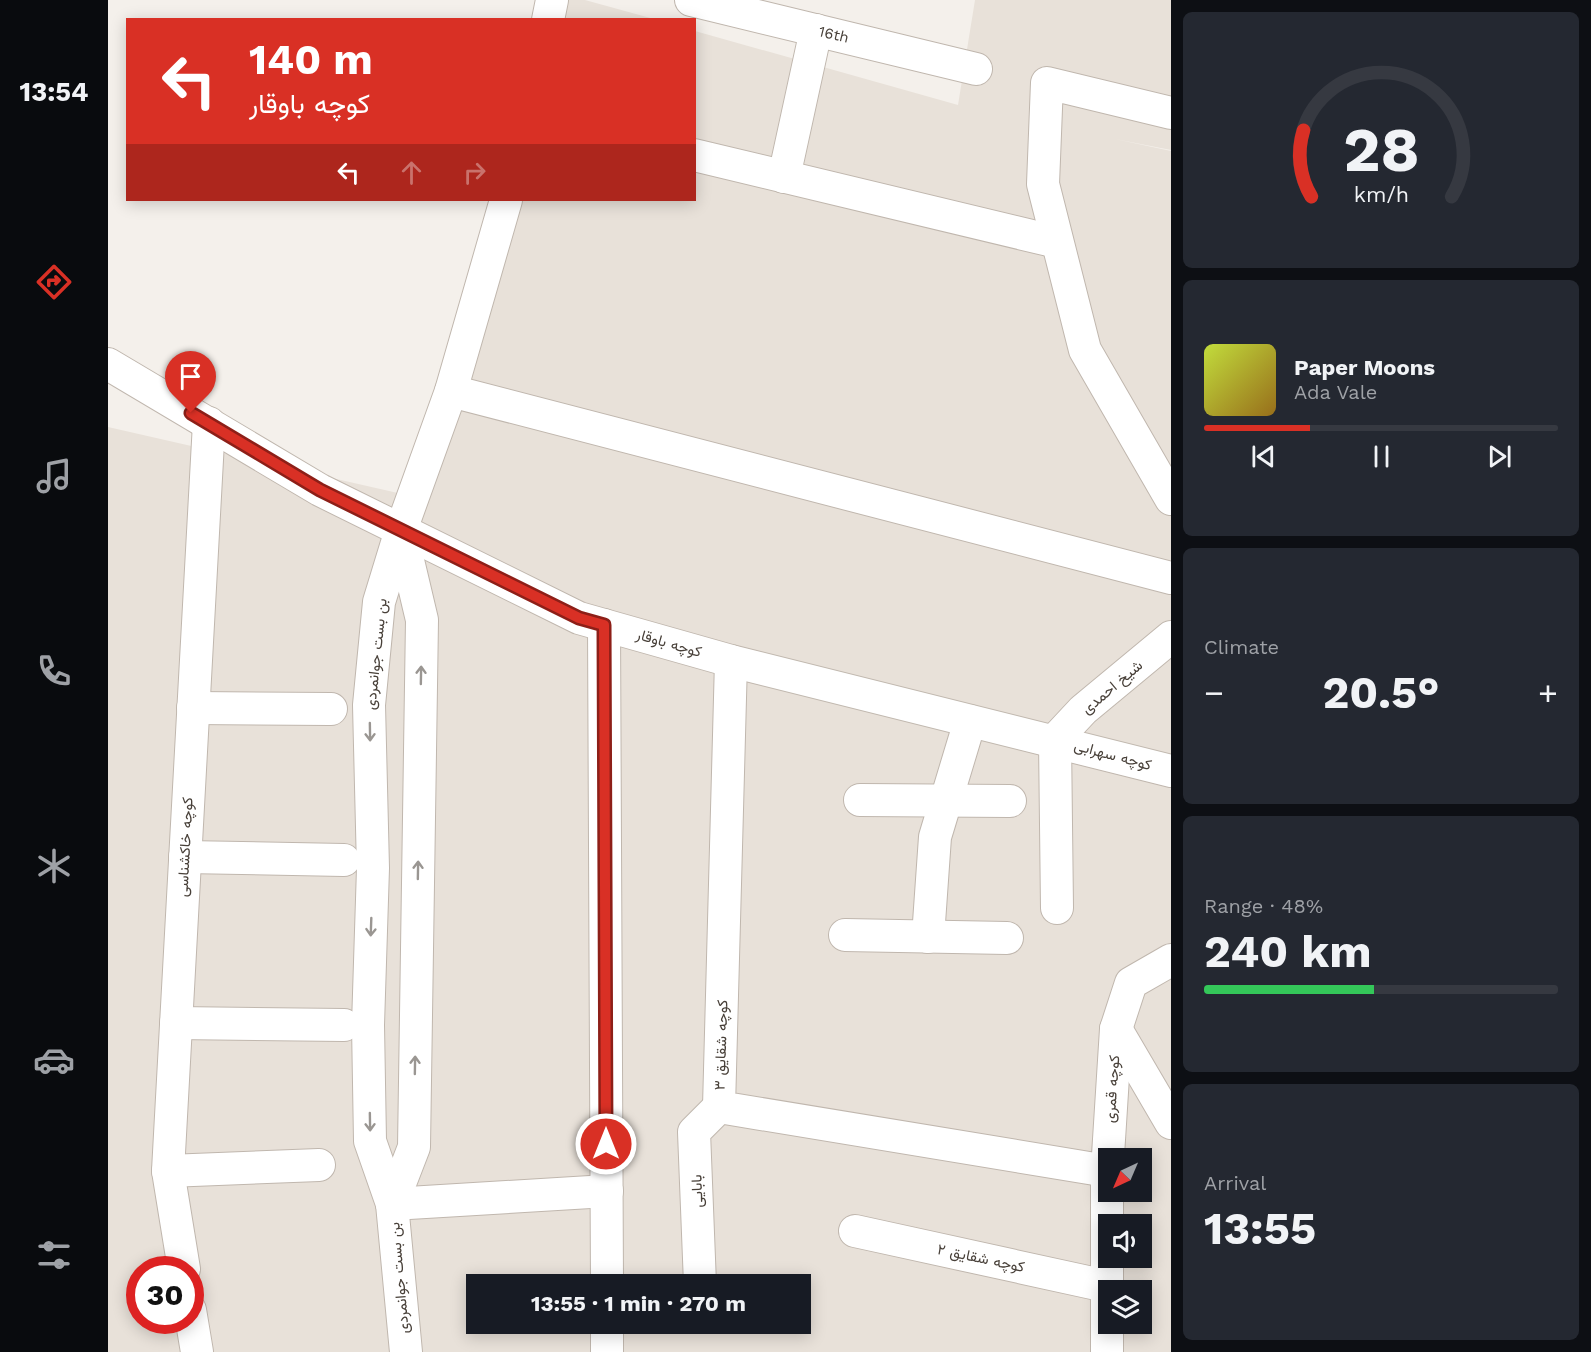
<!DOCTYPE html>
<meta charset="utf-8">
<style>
:root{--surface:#171b24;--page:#242831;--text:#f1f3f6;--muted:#9ea1a6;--line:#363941;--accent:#d93025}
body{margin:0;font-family:"Work Sans",Vazirmatn,sans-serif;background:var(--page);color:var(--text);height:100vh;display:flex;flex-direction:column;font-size:22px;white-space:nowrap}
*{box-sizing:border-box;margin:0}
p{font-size:20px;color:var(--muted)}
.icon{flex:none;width:33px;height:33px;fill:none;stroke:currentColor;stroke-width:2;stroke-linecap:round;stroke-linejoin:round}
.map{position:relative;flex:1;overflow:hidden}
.drawer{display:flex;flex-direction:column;gap:12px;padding:12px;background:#0d0f14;width:420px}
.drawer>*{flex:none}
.guide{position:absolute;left:18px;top:18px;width:570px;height:183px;border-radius:0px;box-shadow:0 3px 15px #0003;background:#d93025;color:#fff;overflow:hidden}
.needle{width:39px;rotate:224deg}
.fabs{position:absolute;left:990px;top:1148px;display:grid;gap:12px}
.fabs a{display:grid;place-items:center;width:54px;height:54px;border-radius:0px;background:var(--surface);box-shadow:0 3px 15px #0003;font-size:30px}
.speed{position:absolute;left:18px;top:1256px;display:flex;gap:12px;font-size:30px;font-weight:700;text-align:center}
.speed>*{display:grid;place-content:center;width:78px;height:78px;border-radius:50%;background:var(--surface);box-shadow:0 3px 15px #0003;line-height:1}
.speed .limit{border:9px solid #d22;background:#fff;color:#111}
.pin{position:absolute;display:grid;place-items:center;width:51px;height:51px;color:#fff;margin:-62px -26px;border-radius:50% 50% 50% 0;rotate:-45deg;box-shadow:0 0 6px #0007}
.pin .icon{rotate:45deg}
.me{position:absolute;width:66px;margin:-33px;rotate:0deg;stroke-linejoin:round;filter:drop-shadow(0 0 4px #0008)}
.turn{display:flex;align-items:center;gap:21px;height:126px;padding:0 24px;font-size:27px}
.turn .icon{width:78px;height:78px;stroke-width:2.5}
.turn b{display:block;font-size:42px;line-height:51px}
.lanes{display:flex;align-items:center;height:57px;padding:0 24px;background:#0003;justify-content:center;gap:30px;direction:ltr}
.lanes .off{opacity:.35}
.big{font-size:45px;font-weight:700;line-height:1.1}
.drawer .tile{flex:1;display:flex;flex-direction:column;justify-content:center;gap:9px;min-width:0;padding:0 21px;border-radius:9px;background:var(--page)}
.drawer .dial{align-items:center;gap:0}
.dial svg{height:156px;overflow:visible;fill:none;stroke:var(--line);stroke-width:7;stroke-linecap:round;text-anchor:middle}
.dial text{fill:var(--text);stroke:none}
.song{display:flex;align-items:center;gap:18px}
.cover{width:72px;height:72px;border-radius:9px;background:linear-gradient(135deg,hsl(70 70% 55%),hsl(40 70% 35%))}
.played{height:6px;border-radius:3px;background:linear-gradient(90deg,var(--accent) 30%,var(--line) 30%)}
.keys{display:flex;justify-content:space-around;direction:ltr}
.heat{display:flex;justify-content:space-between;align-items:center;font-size:33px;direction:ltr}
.charge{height:9px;border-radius:4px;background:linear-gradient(90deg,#34c759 48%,var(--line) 0)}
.trip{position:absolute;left:358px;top:1274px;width:345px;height:60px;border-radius:0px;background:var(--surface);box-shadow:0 3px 15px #0003;font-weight:700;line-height:60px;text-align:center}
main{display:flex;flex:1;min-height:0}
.dock{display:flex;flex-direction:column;width:108px;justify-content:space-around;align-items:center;background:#090b0e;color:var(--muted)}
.dock .icon{width:42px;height:42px}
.dock .active{color:var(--accent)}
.dock b{font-size:27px;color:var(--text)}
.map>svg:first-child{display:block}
.residential{fill:#e8e1d9;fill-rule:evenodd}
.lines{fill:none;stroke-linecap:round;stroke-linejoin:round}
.minor-casing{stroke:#c0b7ae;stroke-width:34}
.minor{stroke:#fff;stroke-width:32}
.oneway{stroke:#9a9692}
.route-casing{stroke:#8d1f18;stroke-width:15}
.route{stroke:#d93025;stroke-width:10}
.labels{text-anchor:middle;stroke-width:6;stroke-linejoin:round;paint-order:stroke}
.street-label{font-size:15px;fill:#484039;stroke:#fff}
</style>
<main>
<nav class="dock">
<b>13:54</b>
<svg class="icon active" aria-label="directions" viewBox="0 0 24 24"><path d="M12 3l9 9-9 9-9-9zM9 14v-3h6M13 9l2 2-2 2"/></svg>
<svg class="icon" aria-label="music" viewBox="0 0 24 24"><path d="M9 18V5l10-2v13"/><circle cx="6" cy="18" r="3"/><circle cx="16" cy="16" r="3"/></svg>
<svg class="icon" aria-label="phone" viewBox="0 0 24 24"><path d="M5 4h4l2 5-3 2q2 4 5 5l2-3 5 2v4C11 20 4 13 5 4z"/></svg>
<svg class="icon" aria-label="climate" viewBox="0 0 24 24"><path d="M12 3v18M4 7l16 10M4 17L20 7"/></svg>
<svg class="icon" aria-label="car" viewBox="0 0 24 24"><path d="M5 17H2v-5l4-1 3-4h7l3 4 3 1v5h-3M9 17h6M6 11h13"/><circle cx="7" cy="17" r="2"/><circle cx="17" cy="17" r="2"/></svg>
<svg class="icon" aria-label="filters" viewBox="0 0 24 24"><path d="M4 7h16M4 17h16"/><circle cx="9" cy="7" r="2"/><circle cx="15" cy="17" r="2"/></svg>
</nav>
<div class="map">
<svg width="1063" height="1352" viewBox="0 0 1063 1352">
<rect width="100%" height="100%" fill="#f4f0eb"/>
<!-- residential -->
<g class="residential">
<polygon points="446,0 477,0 546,19 441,20"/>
<path d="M 867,0 L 1063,0 L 1063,150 L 1007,139 L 1063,151 L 1063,1352 L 0,1352 L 0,427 L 303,496 L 393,200 L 586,200 L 587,31 L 850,105 ZM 1000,1158 L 1034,1158 L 1034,1191 L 1000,1191 ZM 1000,1224 L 1034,1224 L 1034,1257 L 1000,1257 ZM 32,1269 L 82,1269 L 82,1320 L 32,1320 ZM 369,1284 L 693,1284 L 693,1323 L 369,1323 ZM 1000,1290 L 1034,1290 L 1034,1323 L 1000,1323 Z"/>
</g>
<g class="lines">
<defs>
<g id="minor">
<path id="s1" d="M 583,0 L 868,69"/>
<polyline points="440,20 444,0"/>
<polyline points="1063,113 939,83 935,184 977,350 1063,499"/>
<polyline points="586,155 949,242"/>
<polyline points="676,177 708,30"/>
<polyline points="0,364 212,490 471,618 623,661 1063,771"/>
<polyline points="343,391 1063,578"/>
<polyline points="496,625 499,1284"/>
<polyline points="623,661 611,1107 999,1171"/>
<polyline points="85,708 223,709"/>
<polyline points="947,740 949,908"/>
<polyline points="947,740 975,710 1063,637"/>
<polyline points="752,800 902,801"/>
<polyline points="77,857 236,860"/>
<polyline points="737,935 899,938"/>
<polyline points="820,937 827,837 862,721"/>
<polyline points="68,1023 236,1025"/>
<polyline points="1008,1029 1063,1123"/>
<polyline points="60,1171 211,1165"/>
<polyline points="284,1204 306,1147 314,620 293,531"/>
<polyline points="284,1204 499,1191"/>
<polyline points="747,1231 998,1286"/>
<polyline points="76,1269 60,1171 101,423"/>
<polyline points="592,1284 586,1132 611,1107"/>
<polyline points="82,1310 89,1352"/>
<polyline points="499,1323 499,1352"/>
<polyline points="298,1352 284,1204 262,1141 260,1025 265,868 261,705 271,602 293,530 343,391 398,200"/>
<polyline points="999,1352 999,1171 1008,1029 1023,983 1063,960"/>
</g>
</defs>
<!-- minor casing -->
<use href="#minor" class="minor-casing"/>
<!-- minor -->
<use href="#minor" class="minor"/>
</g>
<!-- one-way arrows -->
<defs><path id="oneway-shaft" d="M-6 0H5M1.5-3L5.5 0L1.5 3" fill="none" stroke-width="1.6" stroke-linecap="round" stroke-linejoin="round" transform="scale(1.5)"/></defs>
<g class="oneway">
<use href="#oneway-shaft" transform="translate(313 675) rotate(-89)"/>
<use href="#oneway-shaft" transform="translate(262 732) rotate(89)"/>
<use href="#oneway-shaft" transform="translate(310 870) rotate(-89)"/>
<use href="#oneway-shaft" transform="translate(263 927) rotate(92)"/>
<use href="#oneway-shaft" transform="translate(307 1065) rotate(-89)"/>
<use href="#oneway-shaft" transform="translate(262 1122) rotate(89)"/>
</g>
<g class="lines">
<defs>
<polyline id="route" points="83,413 212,490 471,618 496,625 498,1144"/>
</defs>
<!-- route casing -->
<use href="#route" class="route-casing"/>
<!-- route -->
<use href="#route" class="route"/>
</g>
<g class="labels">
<!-- street labels -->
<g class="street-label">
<text dy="5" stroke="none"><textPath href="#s1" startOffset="147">16th</textPath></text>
<text transform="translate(561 643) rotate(16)" y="5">کوچه باوقار</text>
<text transform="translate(268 654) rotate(-84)" y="5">بن بست جوانمردی</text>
<text transform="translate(1004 687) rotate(-40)" y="5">شیخ احمدی</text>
<text transform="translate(1005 755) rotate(15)" y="5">کوچه سهرابی</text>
<text transform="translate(77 847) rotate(-87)" y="5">کوچه خاکشناسی</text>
<text transform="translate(613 1045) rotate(-88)" y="5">کوچه شقایق ۳</text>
<text transform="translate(1004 1089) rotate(-86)" y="5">کوچه قمری</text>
<text transform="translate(589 1191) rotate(-92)" y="5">بابایی</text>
<text transform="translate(873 1258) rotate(12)" y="5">کوچه شقایق ۲</text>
<text transform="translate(291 1278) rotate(-95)" y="5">بن بست جوانمردی</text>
</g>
</g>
</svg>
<div class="fabs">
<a><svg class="needle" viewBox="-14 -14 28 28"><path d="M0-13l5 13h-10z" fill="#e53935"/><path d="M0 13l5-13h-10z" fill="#9ea1a6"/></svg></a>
<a><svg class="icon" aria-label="sound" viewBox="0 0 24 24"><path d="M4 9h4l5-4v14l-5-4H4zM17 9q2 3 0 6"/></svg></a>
<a><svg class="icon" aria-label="layers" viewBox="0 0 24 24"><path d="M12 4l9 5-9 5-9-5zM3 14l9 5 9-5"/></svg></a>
</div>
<div class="speed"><div class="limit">30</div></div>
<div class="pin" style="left:83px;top:413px;background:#d93025"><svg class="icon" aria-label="arrive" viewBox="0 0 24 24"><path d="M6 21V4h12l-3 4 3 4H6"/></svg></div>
<svg class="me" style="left:498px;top:1144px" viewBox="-20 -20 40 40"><circle r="17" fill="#d93025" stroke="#fff" stroke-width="3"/><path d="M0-11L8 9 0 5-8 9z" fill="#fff"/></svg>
<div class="trip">13:55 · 1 min · 270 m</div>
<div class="guide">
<div class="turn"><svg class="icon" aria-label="left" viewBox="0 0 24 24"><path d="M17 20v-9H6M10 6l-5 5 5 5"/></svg><div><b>140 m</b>کوچه باوقار</div></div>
<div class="lanes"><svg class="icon" aria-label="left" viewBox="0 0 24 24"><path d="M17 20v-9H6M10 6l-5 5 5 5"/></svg><svg class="icon off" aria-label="ahead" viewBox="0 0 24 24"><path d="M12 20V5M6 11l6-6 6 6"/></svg><svg class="icon off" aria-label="right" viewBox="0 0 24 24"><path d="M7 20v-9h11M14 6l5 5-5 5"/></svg></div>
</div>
</div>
<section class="drawer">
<div class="tile dial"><svg viewBox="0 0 100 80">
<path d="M14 69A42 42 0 1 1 86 69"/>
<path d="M14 69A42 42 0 0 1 10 35" stroke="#d93025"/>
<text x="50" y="56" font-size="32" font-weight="700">28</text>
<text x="50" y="72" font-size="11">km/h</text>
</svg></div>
<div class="tile">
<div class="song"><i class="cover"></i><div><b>Paper Moons</b><p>Ada Vale</p></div></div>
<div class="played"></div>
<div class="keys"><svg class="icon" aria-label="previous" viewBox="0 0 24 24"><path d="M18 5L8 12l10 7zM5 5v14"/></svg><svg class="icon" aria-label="pause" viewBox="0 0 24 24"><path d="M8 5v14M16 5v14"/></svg><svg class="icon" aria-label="next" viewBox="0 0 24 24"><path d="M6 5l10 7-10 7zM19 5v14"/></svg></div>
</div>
<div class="tile"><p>Climate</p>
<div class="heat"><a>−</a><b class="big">20.5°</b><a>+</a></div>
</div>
<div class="tile"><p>Range · 48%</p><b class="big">240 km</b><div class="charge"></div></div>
<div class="tile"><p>Arrival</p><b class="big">13:55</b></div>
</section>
</main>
